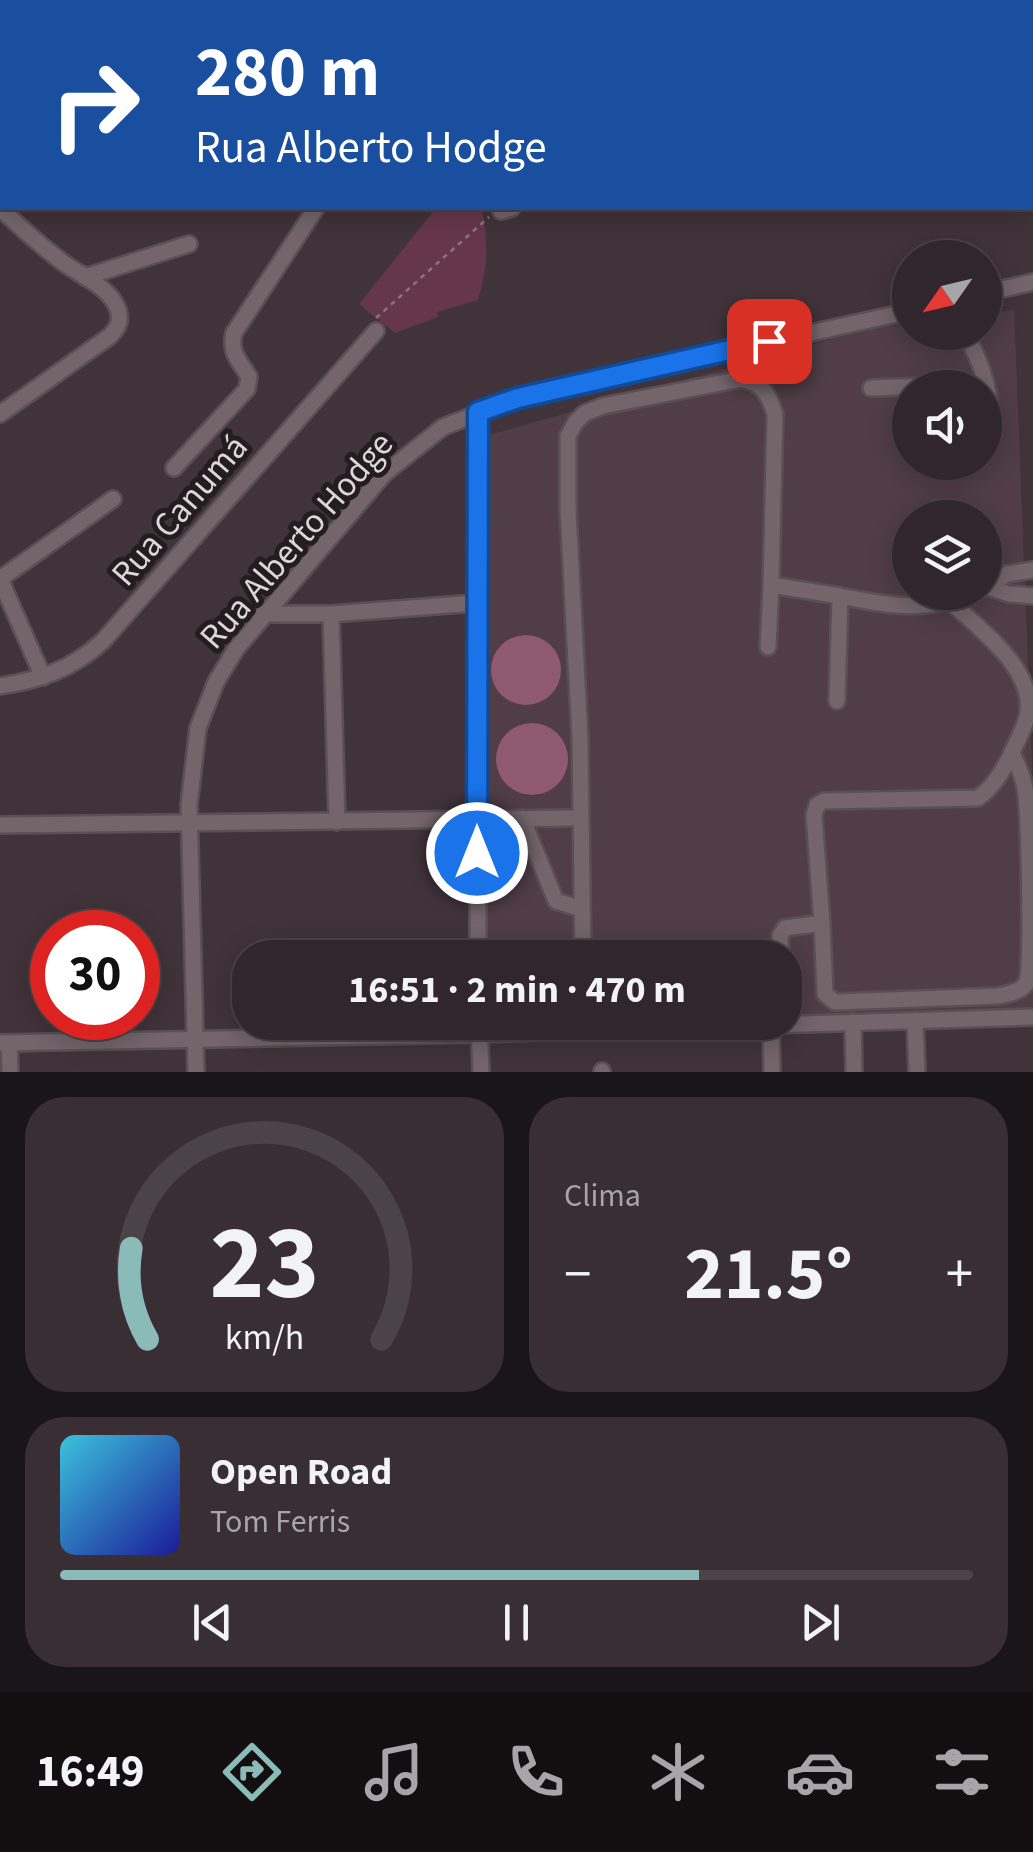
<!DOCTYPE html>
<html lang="pt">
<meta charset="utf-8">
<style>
:root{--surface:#30262b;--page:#382e33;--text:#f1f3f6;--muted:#a8a5a9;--line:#4b4347;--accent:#8bbbb9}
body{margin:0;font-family:"Source Sans 3",sans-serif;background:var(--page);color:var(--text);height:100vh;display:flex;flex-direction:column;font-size:38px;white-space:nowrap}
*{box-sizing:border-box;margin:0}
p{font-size:32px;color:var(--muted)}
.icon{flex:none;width:55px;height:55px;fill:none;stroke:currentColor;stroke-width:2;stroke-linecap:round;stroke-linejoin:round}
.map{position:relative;height:1072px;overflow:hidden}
.details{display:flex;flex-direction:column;gap:25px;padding:25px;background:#1a1518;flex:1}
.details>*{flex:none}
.top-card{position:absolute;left:0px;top:0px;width:1035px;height:210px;box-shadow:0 5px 25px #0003,0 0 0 2px var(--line);background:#1a4fa0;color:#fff;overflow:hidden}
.needle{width:65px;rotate:236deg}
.fabs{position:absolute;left:892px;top:240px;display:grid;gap:20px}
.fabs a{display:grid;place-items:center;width:110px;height:110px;border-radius:50%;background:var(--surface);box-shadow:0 5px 25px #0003,0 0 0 2px var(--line);font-size:50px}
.speed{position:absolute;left:30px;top:910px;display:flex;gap:20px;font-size:50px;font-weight:700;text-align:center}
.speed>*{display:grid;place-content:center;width:130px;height:130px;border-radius:50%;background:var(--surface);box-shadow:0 5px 25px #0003,0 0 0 2px var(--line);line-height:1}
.speed .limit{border:15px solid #d22;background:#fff;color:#111}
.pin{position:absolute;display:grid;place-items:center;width:85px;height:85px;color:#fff;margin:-42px;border-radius:20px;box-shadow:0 5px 15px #0006}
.me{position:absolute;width:110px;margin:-55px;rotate:0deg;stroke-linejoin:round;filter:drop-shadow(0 0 8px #0008)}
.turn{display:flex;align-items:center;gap:35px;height:210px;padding:0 30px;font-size:45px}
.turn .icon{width:130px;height:130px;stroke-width:2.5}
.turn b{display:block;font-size:70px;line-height:85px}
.big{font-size:75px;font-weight:700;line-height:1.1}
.details .tile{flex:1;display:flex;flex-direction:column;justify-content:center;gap:15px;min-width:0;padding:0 35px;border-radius:40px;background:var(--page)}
.details .dial{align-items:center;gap:0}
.dial svg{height:260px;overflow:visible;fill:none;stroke:var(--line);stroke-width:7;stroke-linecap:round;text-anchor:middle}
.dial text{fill:var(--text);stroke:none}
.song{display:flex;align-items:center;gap:30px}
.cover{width:120px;height:120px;border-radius:15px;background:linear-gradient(135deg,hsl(190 70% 55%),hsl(240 70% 35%))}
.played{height:10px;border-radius:5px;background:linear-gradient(90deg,var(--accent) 70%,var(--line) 70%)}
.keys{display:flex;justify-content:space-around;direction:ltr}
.heat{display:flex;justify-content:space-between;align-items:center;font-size:55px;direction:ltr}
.details .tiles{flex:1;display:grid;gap:25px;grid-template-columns:1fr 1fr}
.tile:last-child{grid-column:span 2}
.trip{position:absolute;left:232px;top:940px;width:570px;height:100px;border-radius:40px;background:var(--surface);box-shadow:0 5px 25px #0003,0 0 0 2px var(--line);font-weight:700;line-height:100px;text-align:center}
.dock{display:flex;height:160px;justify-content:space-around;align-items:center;background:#130f11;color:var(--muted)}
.dock .icon{width:70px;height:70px}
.dock .active{color:var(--accent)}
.dock b{font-size:45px;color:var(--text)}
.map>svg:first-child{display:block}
.built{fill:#503d45;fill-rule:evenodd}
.green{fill:#66364c}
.building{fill:#8e5971}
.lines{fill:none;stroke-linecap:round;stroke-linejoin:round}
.minor-casing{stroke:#594f54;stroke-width:20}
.path{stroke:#83787d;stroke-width:2.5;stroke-dasharray:5 5;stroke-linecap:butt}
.minor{stroke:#73656a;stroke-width:15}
.route-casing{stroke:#114b97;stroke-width:25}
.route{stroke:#1a73e8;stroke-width:18}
.labels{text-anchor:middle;stroke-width:10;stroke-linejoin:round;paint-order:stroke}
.street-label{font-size:35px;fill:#ddd5d8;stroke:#231d1f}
</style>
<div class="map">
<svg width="1033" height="1072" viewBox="0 0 1033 1072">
<rect width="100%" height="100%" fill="#403339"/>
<!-- built -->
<path class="built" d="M 1014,310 L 1033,788 L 1033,1012 L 785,1015 L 785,958 L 484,958 L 485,436 L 867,329 L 910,323 L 910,332 L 985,332 L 985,314 ZM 910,388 L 985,388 L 985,462 L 910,462 ZM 910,518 L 985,518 L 985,592 L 910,592 Z"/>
<!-- green -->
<path class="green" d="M 436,208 L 481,208 C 489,237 488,268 479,296 L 478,300 L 437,312 L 438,317 L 395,333 L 359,304 Z"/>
<!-- building -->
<g class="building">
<circle cx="526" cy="670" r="35"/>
<circle cx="532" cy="759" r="36"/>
</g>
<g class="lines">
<defs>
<g id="minor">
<polyline points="656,0 658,2"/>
<polyline points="236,2 238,0"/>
<polyline points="412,2 414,0"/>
<polyline points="580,2 582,0"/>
<polyline points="869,2 870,0"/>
<polyline points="0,87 2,82"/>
<polyline points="1032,124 1033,124"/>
<path d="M 0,208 C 20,227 40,245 61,261 C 79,275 107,285 117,307 C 122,319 119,327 110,336 L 0,414"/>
<polyline points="501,211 512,208"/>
<polyline points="85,277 189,244"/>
<polyline points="985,293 1033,282"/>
<path d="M 964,332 C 980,358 999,406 985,435"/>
<polyline points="871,388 986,384"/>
<polyline points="478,412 478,958"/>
<path d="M 174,468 L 247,389 L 249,377 C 240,361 229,353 234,333 L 316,208"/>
<polyline points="0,579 113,499"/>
<polyline points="0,579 43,677"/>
<polyline points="988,587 1009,594 1033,596"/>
<polyline points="985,588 1007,574 1033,570"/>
<path d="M 840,596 C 893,606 924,613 975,592"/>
<polyline points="263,614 331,614 476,603"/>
<polyline points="331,614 337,822"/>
<polyline points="768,647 771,585 840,596 837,701"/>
<path d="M 0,686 C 41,680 72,669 103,641 L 376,331"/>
<polyline points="522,818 556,901 582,909"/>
<polyline points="0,825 580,818"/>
<path d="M 822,923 L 814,815 L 817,805 L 824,801 L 978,798 C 994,787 1006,766 1014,748 C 1019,737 1026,725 1028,712 C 1033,667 979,629 951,602"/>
<path d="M 583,958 L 580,738 L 568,510 L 568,436 L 575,423 L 585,413 L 603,406 L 741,379 C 763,384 768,393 775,414 L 771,585"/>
<path d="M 781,958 L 780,936 L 785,928 L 822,923 L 825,994 L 835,1002 L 998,996 C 1007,994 1020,992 1026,984 C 1033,970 1029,814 1025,789 C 1023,776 1018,765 1012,753"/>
<polyline points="915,1020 917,1072"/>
<polyline points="479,1022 481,1072"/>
<polyline points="853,1022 854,1072"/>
<polyline points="771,1026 772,1072"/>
<polyline points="0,1043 479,1034 1033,1017"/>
<polyline points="9,1043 10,1072"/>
<polyline points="602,1071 602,1072"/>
<polyline points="196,1072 189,805 198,728 216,682 236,649 384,474 443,427 518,398 910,311"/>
</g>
</defs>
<!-- minor casing -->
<use href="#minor" class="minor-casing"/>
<!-- path -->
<polyline class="path" points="376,318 489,217"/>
<!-- minor -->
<use href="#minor" class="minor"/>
</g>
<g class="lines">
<defs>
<polyline id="route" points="477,853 478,412 518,398 769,341"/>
</defs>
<!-- route casing -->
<use href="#route" class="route-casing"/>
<!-- route -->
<use href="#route" class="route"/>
</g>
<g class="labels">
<!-- street labels -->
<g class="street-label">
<text transform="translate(179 510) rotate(-49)" y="12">Rua Canumá</text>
<text transform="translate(296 540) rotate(-49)" y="12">Rua Alberto Hodge</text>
</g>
</g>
</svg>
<div class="fabs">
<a><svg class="needle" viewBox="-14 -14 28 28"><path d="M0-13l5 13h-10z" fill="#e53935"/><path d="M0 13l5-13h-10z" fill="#a8a5a9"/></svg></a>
<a><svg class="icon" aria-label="sound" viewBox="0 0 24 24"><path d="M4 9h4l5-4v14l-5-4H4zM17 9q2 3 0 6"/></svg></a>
<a><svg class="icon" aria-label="layers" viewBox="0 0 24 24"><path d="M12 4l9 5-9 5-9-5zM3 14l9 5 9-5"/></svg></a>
</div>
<div class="speed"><div class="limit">30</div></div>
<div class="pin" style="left:769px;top:341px;background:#d93025"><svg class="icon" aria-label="arrive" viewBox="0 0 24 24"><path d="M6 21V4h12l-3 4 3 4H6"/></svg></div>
<svg class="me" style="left:477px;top:853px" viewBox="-20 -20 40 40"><circle r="17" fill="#1a73e8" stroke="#fff" stroke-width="3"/><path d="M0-11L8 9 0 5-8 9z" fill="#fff"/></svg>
<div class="trip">16:51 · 2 min · 470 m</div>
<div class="top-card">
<div class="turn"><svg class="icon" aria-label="right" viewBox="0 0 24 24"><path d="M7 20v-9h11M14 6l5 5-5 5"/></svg><div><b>280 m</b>Rua Alberto Hodge</div></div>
</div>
</div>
<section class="details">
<div class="tiles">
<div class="tile dial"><svg viewBox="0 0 100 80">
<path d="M14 69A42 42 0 1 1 86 69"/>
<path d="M14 69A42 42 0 0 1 9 41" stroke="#8bbbb9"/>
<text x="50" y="56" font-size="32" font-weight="700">23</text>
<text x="50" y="72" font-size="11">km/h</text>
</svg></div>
<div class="tile"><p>Clima</p>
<div class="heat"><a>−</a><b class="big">21.5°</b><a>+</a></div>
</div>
<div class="tile">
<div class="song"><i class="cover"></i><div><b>Open Road</b><p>Tom Ferris</p></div></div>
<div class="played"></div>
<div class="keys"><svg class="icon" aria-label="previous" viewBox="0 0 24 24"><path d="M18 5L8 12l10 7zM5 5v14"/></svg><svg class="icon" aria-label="pause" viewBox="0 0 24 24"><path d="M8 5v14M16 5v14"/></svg><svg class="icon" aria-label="next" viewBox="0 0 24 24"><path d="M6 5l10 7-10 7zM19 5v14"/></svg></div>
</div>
</div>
</section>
<nav class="dock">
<b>16:49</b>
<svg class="icon active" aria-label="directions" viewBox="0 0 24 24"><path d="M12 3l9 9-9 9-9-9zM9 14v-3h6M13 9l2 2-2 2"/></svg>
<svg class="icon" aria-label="music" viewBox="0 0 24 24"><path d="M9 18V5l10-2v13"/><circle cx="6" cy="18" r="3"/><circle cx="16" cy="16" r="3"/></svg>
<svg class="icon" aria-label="phone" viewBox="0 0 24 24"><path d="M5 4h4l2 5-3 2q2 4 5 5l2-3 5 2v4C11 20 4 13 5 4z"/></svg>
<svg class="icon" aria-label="climate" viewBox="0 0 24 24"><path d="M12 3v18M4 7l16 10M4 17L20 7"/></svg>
<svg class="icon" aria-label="car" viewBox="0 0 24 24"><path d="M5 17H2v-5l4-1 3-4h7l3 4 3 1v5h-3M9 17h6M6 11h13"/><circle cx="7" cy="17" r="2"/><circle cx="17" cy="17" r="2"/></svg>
<svg class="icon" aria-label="filters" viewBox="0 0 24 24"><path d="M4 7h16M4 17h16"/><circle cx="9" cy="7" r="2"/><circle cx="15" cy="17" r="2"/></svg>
</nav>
